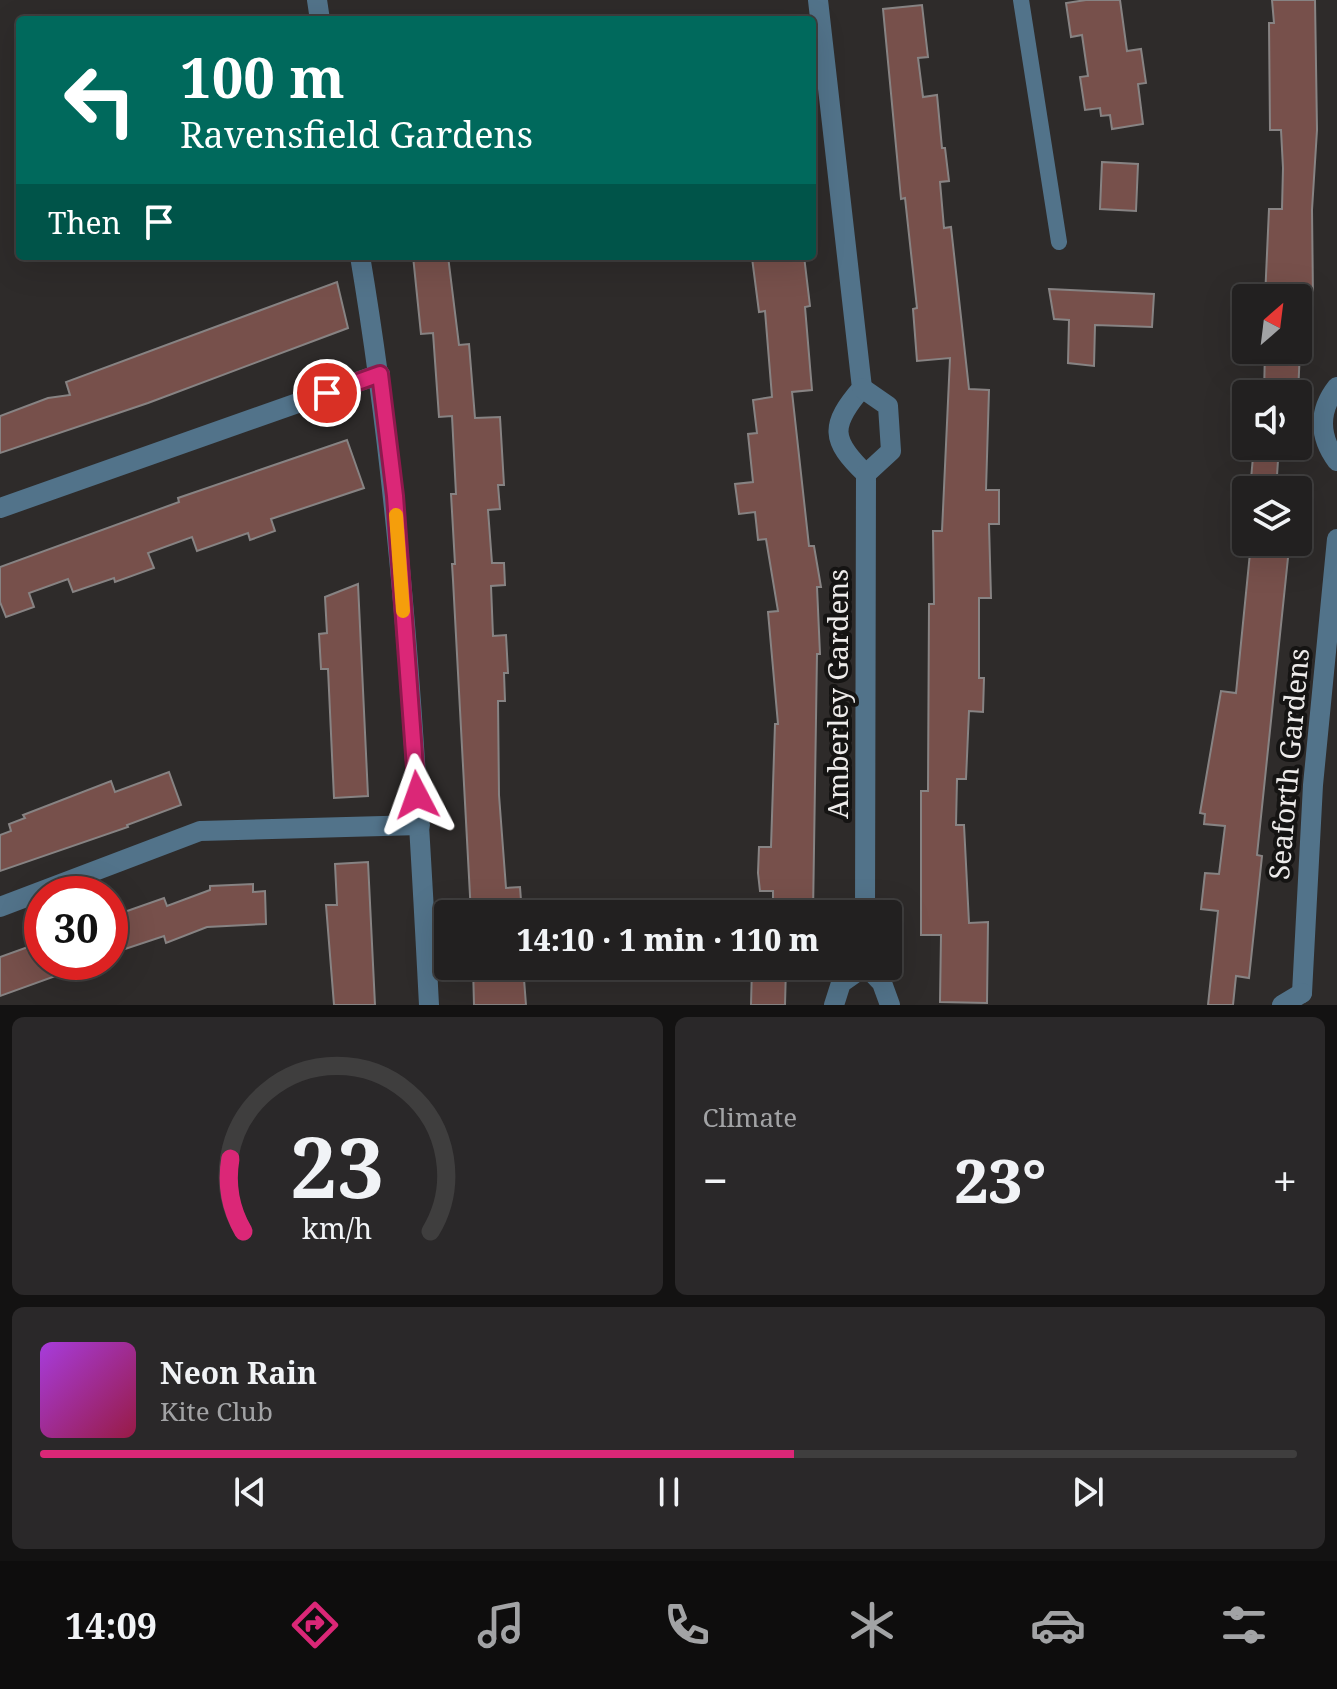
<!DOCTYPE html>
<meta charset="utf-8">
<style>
:root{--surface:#222020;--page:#2a2829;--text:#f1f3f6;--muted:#a2a3a5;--line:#3f3e3e;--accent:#db2777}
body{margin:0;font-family:"Noto Serif",serif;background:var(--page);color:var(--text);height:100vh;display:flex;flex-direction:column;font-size:30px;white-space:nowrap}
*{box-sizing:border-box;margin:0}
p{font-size:26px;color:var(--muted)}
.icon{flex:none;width:44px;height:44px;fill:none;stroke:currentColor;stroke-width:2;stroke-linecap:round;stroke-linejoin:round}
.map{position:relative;height:1005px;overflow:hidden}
.sheet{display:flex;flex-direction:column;gap:12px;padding:12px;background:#131212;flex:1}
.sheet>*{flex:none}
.guide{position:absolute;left:16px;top:16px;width:800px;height:244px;border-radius:8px;box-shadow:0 8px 32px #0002,0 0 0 2px var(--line);background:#00695c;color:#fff;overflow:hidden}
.needle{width:52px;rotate:28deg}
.controls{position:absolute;left:1232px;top:284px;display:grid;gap:16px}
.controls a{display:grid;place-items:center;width:80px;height:80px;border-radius:8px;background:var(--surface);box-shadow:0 8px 32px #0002,0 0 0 2px var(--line);font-size:40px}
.speed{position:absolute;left:24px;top:876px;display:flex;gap:16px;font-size:40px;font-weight:700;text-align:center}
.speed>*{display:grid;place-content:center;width:104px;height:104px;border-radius:50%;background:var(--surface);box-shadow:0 8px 32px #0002,0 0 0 2px var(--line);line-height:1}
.speed .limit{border:12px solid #d22;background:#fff;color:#111}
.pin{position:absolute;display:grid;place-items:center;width:68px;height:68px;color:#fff;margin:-34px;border:4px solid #fff;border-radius:50%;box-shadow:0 2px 8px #0007}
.me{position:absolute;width:88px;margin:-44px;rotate:356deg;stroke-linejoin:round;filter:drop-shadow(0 0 6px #0008)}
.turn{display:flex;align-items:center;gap:28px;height:168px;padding:0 32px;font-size:36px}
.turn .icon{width:104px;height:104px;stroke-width:2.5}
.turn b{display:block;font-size:56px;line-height:68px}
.then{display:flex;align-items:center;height:76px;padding:0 32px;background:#0003;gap:16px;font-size:30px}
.big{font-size:60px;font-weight:800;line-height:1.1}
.sheet .card{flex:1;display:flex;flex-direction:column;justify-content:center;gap:12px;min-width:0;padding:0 28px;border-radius:12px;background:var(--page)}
.sheet .dial{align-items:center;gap:0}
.dial svg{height:208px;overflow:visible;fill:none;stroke:var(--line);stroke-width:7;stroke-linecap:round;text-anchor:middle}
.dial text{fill:var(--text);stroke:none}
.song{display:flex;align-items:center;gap:24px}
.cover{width:96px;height:96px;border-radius:12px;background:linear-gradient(135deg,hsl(280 70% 55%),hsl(340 70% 35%))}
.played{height:8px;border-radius:4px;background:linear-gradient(90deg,var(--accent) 60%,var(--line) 60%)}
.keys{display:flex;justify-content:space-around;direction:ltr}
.heat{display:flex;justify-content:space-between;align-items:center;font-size:44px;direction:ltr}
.sheet .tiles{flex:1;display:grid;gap:12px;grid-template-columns:1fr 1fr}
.card:last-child{grid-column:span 2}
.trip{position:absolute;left:434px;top:900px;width:468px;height:80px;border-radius:8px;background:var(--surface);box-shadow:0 8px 32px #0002,0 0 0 2px var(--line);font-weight:800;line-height:80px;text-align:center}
.menu{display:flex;height:128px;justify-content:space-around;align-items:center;background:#0e0d0d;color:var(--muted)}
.menu .icon{width:56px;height:56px}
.menu .selected{color:var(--accent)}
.menu b{font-size:36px;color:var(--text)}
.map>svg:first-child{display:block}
.building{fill:#77504b;stroke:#878383;stroke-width:2}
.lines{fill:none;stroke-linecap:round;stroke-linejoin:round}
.service{stroke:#52738a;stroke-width:16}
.minor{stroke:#52738a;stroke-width:20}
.route-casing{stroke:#8e194d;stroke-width:20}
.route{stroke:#db2777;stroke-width:14}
.slow{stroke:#f59e0b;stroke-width:14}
.labels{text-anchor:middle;stroke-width:8;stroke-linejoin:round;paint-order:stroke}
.street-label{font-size:28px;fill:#edebea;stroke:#151413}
</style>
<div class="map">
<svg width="1337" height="1005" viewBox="0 0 1337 1005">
<rect width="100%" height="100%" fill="#2e2b2a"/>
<!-- building -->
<g class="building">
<polygon points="1086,0 1120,0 1127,51 1141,49 1146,83 1138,84 1143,124 1112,129 1110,115 1101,116 1100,108 1085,110 1080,77 1088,76 1082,35 1071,37 1066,3"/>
<polygon points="1272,0 1315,0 1317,130 1312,210 1313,298 1265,298 1269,209 1282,209 1283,168 1281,130 1270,130 1269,23 1274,23"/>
<polygon points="922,5 928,57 918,58 923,97 937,95 942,148 945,148 949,181 940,182 944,228 951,227 969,389 989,390 986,490 999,490 999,524 989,524 991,598 979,598 979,678 984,678 983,712 969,711 966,779 957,779 956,825 964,825 969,923 988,922 987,1003 940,1002 941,935 921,935 921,791 928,791 929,604 934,604 933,531 942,531 950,358 917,361 913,309 917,308 905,198 901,199 883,9"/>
<polygon points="1102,162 1138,164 1136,211 1100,209"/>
<polygon points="413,256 448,256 459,345 469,344 475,418 500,417 504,485 498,485 500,509 488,510 492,563 504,563 505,585 491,586 493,636 506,635 508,673 504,673 505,701 498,701 499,795 506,888 520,887 522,914 471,914 453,580 452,564 455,564 451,494 456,494 452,416 439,417 433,333 421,334"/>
<polygon points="772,256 804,256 810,306 805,307 812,390 792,392 809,546 814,546 821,587 817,587 820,654 817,654 813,914 773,914 773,891 760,891 758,873 759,847 771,847 775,724 778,724 768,612 778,611 766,539 758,540 755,512 739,514 735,484 753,482 748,434 757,433 753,400 772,397 765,311 759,312 752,258"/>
<polygon points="337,282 348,328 148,403 0,453 0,416 48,398 70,395 66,382"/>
<polygon points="1049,289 1154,294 1152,327 1095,325 1094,366 1068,363 1069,320 1054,319"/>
<polygon points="1265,350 1300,350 1298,394 1264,394"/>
<polygon points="347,440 364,488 271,519 275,531 250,540 248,533 197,551 192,537 148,553 154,568 115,582 114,578 73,592 68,579 29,593 34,607 6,617 0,602 0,567 179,502 178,498"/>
<polygon points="1254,446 1279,446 1276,490 1250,490"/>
<polygon points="1251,543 1289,548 1257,855 1262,856 1249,978 1236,976 1233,1005 1208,1005 1218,911 1201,909 1205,873 1219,874 1225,826 1204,824 1205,814 1200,813 1221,691 1236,693"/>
<polygon points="358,584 368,796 334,798 328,669 321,669 319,634 327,633 325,597"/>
<polygon points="169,772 181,805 127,825 128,827 0,871 0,835 11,831 9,824 25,818 23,815 111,781 115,792"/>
<polygon points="368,862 375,1005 334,1005 326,905 337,905 335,864"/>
<polygon points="253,884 253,892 265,891 266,924 207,927 166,943 164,936 116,952 110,933 110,917 164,898 167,906 210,890 210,886"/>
<polygon points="42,942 42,962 86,965 0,996 0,957"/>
<polygon points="473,966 523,966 526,1005 474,1005"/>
<polygon points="752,966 786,966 785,1005 751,1005"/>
</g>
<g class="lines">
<!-- service -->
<polyline class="service" points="1021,0 1059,242"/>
<!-- minor -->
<g class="minor">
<polyline points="317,0 320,20"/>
<path d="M 818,0 L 862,388 C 830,425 830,440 866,474"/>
<path d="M 360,256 C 402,504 416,754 429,1005"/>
<path d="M 1337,387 C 1318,411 1319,437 1337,461"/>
<polyline points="862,388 888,406 891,451 866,474 865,914"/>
<polyline points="0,508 380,374"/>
<polyline points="0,907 200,831 420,825"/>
<polyline points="866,966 882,983 890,1005"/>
<polyline points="1302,993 1313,785 1337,539"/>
<polyline points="834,1005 841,983 865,966"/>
<polyline points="1282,1005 1302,993"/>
</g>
</g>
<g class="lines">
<defs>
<polyline id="route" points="327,393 380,374 395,496 417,795"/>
</defs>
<!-- route casing -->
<use href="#route" class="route-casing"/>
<!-- route -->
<use href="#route" class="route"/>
<!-- slow -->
<polyline class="slow" points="396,515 403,611"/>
</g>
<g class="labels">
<!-- street labels -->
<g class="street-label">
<text transform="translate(838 694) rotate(-90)" y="10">Amberley Gardens</text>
<text transform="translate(1289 764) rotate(-85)" y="10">Seaforth Gardens</text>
</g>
</g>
</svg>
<div class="controls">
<a><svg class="needle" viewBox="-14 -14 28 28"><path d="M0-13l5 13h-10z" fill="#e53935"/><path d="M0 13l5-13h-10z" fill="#a2a3a5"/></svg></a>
<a><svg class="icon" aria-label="sound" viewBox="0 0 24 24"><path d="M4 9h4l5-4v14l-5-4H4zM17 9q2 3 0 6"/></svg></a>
<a><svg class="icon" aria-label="layers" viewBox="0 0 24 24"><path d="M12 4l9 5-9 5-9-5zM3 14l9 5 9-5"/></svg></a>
</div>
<div class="speed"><div class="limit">30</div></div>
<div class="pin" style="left:327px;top:393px;background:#d93025"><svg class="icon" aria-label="arrive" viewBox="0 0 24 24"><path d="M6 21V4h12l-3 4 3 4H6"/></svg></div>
<svg class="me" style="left:417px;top:795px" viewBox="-20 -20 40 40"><path d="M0-17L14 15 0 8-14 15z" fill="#db2777" stroke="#fff" stroke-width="4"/></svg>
<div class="trip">14:10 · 1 min · 110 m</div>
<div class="guide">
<div class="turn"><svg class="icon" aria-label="left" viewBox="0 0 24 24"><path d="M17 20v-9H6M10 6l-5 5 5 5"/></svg><div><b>100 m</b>Ravensfield Gardens</div></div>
<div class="then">Then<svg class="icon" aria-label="arrive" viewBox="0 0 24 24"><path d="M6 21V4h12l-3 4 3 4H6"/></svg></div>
</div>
</div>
<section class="sheet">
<div class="tiles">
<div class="card dial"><svg viewBox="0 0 100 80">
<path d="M14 69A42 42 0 1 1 86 69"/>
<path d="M14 69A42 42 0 0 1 9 41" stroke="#db2777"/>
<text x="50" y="56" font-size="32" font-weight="700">23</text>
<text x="50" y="72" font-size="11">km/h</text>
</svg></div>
<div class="card"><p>Climate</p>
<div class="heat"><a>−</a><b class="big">23°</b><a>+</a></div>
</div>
<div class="card">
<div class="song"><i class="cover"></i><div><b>Neon Rain</b><p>Kite Club</p></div></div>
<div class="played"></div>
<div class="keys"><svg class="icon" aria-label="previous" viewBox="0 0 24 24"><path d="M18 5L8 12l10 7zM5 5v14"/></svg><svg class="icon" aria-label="pause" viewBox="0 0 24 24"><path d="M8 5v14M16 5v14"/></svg><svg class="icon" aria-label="next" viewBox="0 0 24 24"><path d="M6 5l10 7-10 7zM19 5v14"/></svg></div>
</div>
</div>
</section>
<nav class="menu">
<b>14:09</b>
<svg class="icon selected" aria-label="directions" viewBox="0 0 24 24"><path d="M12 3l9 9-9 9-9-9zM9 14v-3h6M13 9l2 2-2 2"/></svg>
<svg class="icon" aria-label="music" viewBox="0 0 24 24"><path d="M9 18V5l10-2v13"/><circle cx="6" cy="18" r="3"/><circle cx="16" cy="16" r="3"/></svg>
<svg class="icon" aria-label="phone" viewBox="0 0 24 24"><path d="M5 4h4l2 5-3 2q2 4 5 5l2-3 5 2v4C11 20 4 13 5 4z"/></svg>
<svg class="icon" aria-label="climate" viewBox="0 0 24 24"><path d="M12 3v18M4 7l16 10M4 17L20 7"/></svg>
<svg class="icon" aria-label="car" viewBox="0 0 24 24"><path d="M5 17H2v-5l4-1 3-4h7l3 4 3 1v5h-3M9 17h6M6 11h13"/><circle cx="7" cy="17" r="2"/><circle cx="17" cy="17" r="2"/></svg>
<svg class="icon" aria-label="filters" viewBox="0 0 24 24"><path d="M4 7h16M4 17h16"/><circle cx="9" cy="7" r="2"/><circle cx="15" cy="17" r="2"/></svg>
</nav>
